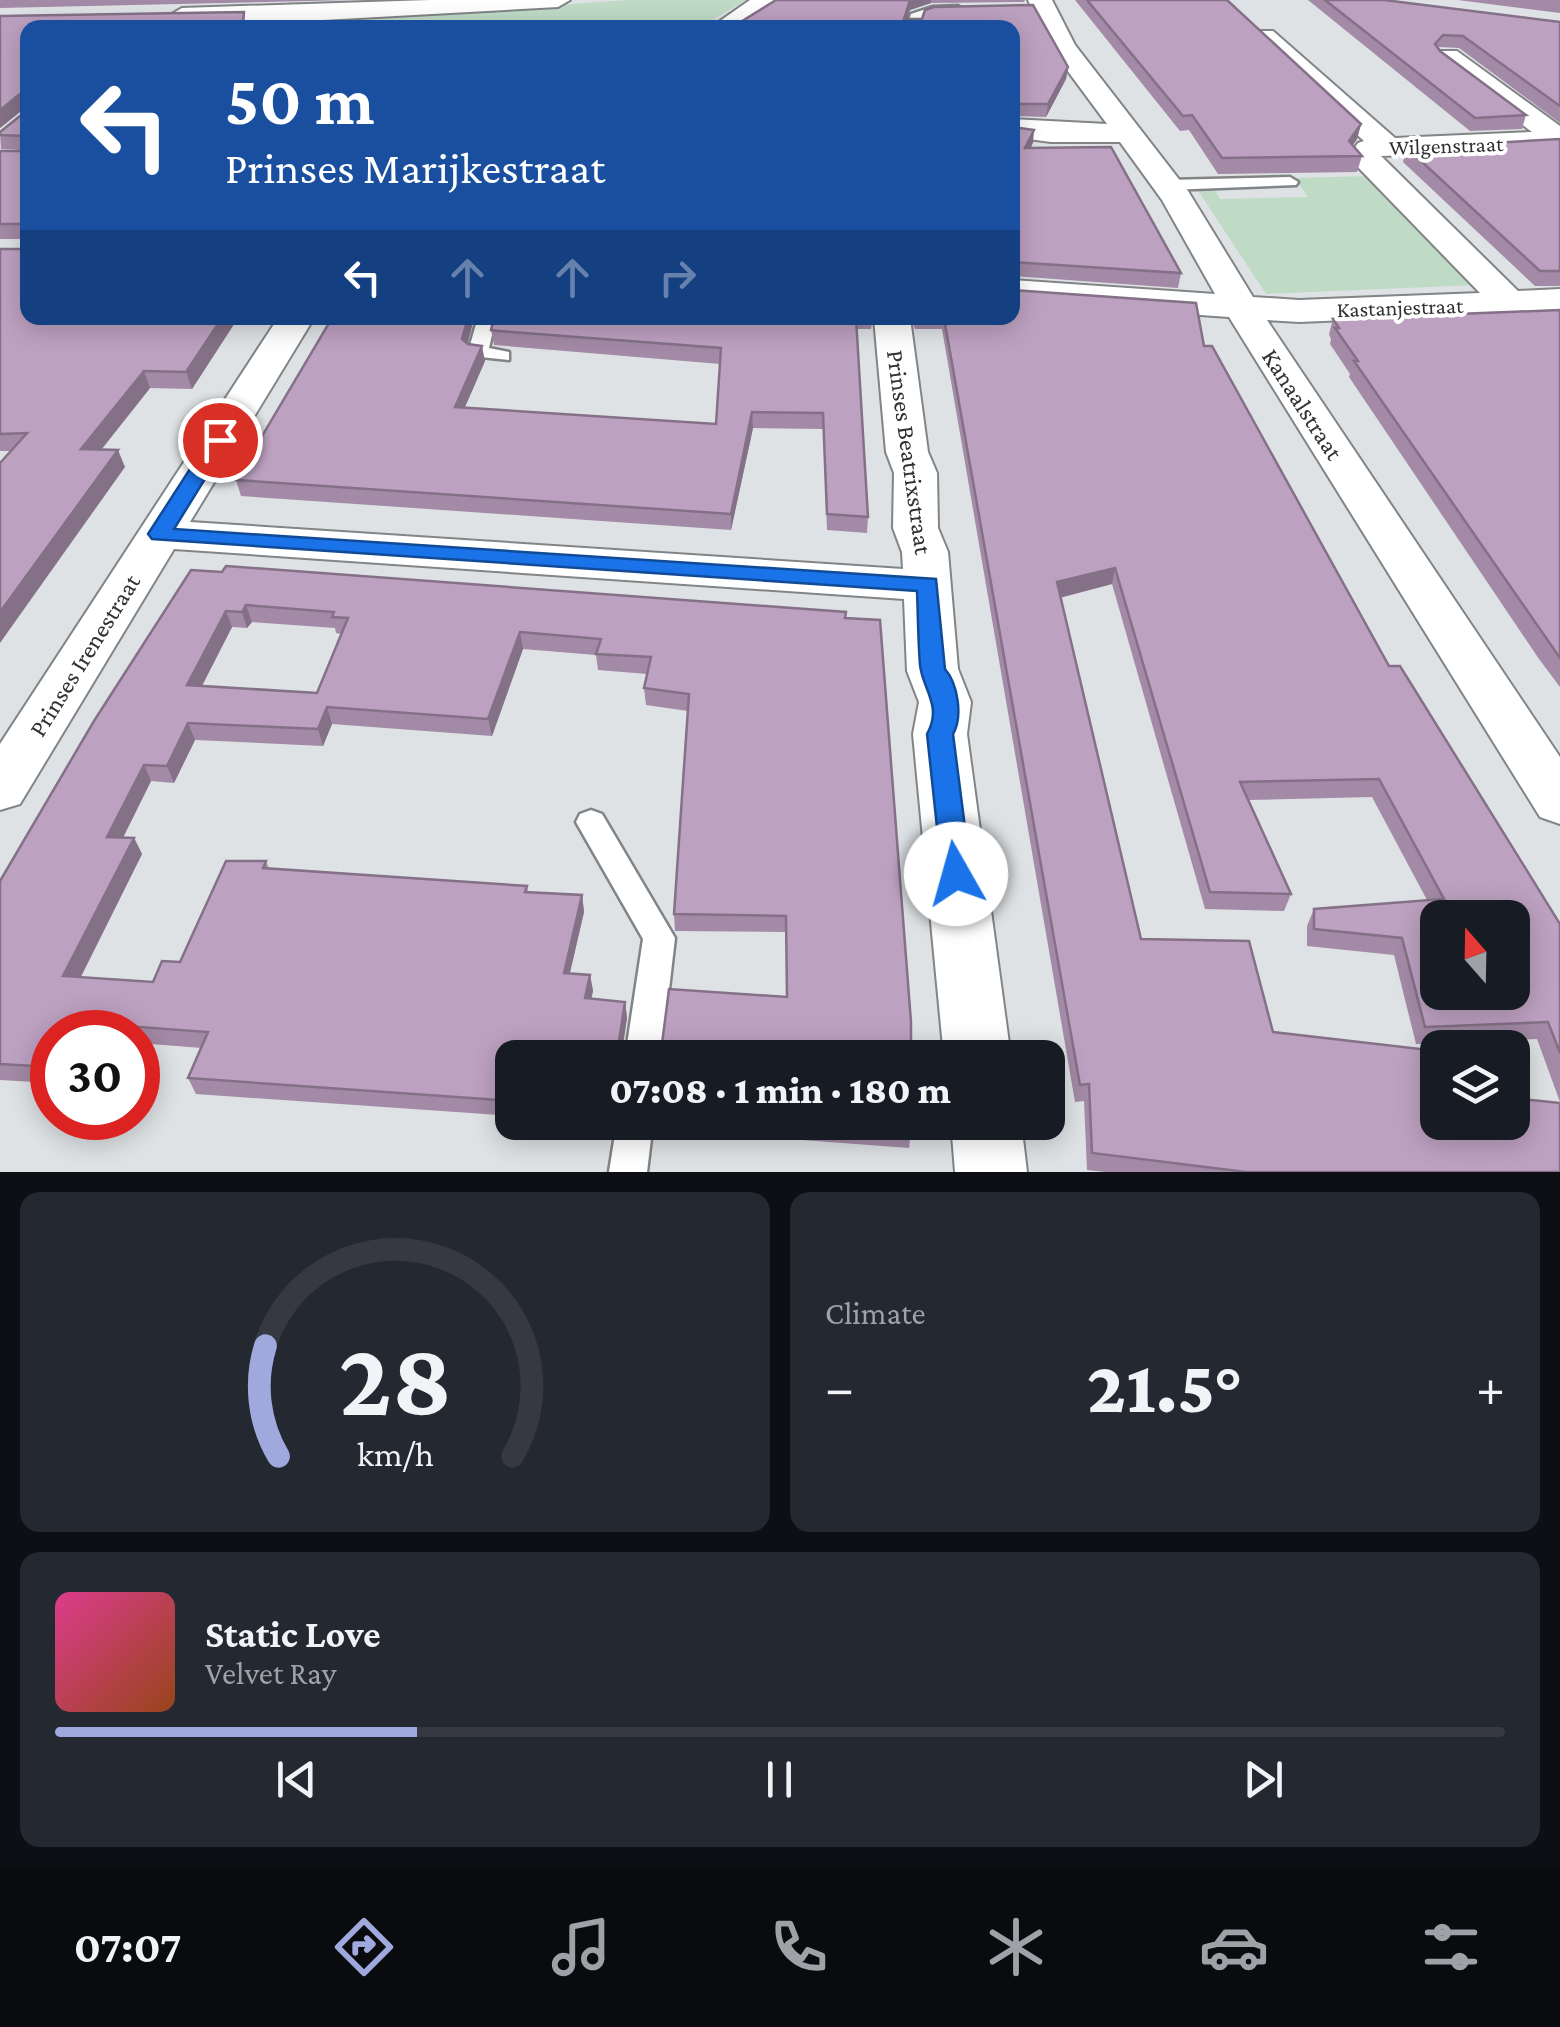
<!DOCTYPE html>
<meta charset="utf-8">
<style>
:root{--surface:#171b24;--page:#242831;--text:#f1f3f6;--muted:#9ea1a6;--line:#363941;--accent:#9fa9de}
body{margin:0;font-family:"Crimson Pro",serif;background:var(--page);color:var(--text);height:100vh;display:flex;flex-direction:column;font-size:38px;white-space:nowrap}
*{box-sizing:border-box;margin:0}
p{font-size:32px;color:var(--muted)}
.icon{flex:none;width:55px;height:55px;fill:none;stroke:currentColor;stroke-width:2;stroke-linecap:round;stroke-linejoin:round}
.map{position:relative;height:1172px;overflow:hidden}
.details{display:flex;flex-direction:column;gap:20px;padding:20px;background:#0d0f14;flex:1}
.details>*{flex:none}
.guide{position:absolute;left:20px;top:20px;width:1000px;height:305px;border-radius:20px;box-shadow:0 5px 25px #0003;background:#1a4fa0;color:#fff;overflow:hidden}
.needle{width:65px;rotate:340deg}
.buttons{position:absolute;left:1420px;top:900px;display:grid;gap:20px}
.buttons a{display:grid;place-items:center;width:110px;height:110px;border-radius:20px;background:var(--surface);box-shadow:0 5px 25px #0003;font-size:50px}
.speed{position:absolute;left:30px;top:1010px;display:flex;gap:20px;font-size:50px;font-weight:700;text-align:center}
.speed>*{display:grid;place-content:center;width:130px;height:130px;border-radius:50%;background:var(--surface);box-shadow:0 5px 25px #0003;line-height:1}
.speed .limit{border:15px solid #d22;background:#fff;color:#111}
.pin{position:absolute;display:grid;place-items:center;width:85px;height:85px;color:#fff;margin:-42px;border:5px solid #fff;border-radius:50%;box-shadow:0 2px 10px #0007}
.me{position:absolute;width:110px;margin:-55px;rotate:353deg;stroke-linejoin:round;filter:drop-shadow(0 0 8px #0008)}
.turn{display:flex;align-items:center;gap:35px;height:210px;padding:0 40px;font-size:45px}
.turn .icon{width:130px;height:130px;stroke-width:2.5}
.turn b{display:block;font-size:70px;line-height:85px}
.lanes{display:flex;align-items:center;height:95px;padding:0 40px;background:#0003;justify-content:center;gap:50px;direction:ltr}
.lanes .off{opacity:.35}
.big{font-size:75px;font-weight:800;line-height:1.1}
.details .card{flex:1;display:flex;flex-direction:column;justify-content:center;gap:15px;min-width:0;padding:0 35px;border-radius:20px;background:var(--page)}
.details .dial{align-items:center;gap:0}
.dial svg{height:260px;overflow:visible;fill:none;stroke:var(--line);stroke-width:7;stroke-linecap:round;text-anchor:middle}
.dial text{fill:var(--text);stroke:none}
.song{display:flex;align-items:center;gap:30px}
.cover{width:120px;height:120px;border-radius:15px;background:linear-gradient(135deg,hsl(330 70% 55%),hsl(20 70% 35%))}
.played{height:10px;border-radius:5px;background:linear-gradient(90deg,var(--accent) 25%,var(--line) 25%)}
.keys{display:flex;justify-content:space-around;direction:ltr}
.heat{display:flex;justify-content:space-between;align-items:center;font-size:55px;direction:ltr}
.details .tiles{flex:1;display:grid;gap:20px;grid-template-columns:1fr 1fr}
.card:last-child{grid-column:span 2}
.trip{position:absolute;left:495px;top:1040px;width:570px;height:100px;border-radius:20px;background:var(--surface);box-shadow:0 5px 25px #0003;font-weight:800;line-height:100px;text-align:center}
.tabs{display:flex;height:160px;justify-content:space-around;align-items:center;background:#090b0e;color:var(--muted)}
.tabs .icon{width:70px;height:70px}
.tabs .selected{color:var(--accent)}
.tabs b{font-size:45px;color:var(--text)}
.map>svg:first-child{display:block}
.green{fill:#bfdbc6}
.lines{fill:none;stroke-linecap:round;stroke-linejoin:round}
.service-casing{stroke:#818587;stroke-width:5}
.minor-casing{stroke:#818587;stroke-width:4}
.service{fill:#fff;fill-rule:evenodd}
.minor{fill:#fff;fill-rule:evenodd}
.wall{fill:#a38aa6;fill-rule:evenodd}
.shaded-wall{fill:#847187}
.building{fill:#bda1c1;stroke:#847187;stroke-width:2.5;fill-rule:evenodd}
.route{fill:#1a73e8;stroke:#114b97;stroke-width:2.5}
.labels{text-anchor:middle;stroke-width:8;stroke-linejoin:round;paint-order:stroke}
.far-street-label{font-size:22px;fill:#303132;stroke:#fff}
.street-label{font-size:25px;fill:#303132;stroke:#fff}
</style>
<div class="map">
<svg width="1560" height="1172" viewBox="0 0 1560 1172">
<rect width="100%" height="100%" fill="#dee2e5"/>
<!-- green -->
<g class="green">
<polygon points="626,0 746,0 700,27 294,25"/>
<polygon points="1369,176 1476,285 1266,294 1197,189 1214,188 1220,199 1308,197 1295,178"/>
</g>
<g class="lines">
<defs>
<g id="service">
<polygon points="958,6 964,10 962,13 921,19 919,28 906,28 911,14 932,7"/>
<polygon points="1290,177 1298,182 1296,185 1168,190 1160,185 1168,180"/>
<polygon points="466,318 496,318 489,348 509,352 509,360 471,356 468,352 476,324"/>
<polygon points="591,810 602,814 675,938 661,1058 625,1058 643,939 576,822 580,814"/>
<polygon points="617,1122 653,1122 647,1172 609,1172"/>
</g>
<g id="minor">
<polygon points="430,0 570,0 558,7 323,20 182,22 170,15 182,8"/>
<polygon points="750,0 778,0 739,28 710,28"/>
<polygon points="1028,0 1052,0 1075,45 1188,191 1253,297 1299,300 1480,293 1353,162 1349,156 1358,143 1364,141 1255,41 1252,36 1255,31 1273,31 1395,138 1532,132 1439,61 1435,56 1439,51 1457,51 1560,126 1560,149 1381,156 1518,291 1560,289 1560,311 1299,322 1267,320 1560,757 1560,824 1540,817 1229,317 1012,302 1012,280 1215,294 1162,200 1120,142 1051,142 1012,137 1012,119 1107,124 1050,47"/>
<polygon points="278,318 314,318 190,522 903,569 902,552 893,528 894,473 886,452 874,318 910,318 928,452 937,473 938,528 948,552 958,669 971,702 967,734 1011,1058 944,1058 913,734 919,702 907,671 904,599 174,549 20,804 0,810 0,744"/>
<polygon points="951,1122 1021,1122 1027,1172 955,1172"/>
</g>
</defs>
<!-- service casing -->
<use href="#service" class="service-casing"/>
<!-- minor casing -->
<use href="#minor" class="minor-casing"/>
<!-- service -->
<use href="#service" class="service"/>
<!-- minor -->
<use href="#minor" class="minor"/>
</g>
<!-- wall -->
<g class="wall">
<polygon points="0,0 350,0 0,8"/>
<polygon points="776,0 1025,0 1024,2 931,3 910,10 907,19 922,19 925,10 934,7 1033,5 1068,67 1066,79 1046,117 1012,116 1012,28 731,28"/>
<polygon points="1075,0 1227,0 1361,124 1357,139 1353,145 1362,156 1357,172 1218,174 1189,130 1180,131"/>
<polygon points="1308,0 1384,0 1560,22 1560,123 1459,48 1439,47 1440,51 1526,115 1522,129 1470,131"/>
<polygon points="1458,0 1560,0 1560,13"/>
<polygon points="0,16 28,28 238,318 192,389 150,388 102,449 125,467 11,451 0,451 0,249 25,249 25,239 0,239 0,151 25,150 1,149 0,132 25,112 26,107 0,128"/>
<polygon points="1012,127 1034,130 1031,148 1181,273 1178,288 1012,276"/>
<polygon points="1560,139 1560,286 1535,286 1403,162 1407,148"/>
<polygon points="1560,310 1560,687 1539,659 1349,377 1350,374 1330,344 1331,339 1329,334 1333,319"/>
<polygon points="494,318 873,318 871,329 857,329 868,517 867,533 827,530 823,429 753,428 731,530 241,496 236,480 472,326 467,344 485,361 465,407 716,424 720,364 494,345 491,330"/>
<polygon points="911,318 1012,318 1204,346 1389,666 1560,924 1560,1102 1537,1039 1416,1044 1394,955 1307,946 1307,926 1314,909 1427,900 1372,797 1248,800 1291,894 1284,911 1205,909 1112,584 1060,598 1141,939 1273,1032 1438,1122 1560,1172 1105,1172 1087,1170 1084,1101 1075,1102 942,329 915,329"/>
<path d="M 226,566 L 846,612 L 846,618 L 880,620 L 911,1022 L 911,1058 L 512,1058 L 512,1116 L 196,1094 L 188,1078 L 202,1048 L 138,1043 L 138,1032 L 52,1032 L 52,1083 L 0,1080 L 0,881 L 94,721 L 191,570 L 222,572 ZM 252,622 L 335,628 L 336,633 L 341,634 L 317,693 L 202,686 L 232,627 L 247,628 ZM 523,649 L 596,655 L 598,670 L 647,674 L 644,688 L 646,705 L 688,711 L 674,914 L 675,931 L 786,932 L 786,997 L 669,989 L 662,1044 L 623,1045 L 627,1018 L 625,1002 L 591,999 L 593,991 L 590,975 L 570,973 L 584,912 L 582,895 L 528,892 L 527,886 L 269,869 L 266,861 L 226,861 L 180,962 L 162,961 L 153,982 L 81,977 L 142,854 L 134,838 L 123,837 L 151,781 L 174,783 L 195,740 L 323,746 L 332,724 L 492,736 Z"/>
<polygon points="654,1122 911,1122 911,1132 909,1148 656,1129"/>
</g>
<!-- shaded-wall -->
<g class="shaded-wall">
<polygon points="910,0 931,0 931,3 910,10 904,28 904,19"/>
<polygon points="1068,67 1066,79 1046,117 1048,104"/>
<polygon points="21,93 26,107 0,128 0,110"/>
<polygon points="1361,124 1357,139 1345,156 1349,141"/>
<polygon points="1034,130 1033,143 1024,161 1025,148"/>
<polygon points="222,318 238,318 192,389 186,372"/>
<polygon points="468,318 470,318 472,326 465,354 462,339"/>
<polygon points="482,346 485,361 458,423 455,407"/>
<polygon points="144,371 150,388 88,466 81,449"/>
<polygon points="752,412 753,428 731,530 731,514"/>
<polygon points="118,450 125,467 0,643 0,612"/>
<polygon points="1115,568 1112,584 1054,599 1057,582"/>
<polygon points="246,605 252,622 247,628 242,612"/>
<polygon points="226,611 232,627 194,701 187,685"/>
<polygon points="520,632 523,649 492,736 488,719"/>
<polygon points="327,707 332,724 323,746 318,729"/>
<polygon points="188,723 195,740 174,783 167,766"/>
<polygon points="144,765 151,781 115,854 107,837"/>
<polygon points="134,838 142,854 73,992 63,976"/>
<polygon points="582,895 584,912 566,989 564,973"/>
<polygon points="590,975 593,991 588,1015 585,998"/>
<polygon points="625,1002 627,1018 621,1057 619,1041"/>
</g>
<!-- building -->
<g class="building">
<polygon points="776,0 910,0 904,19 922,19 925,10 934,7 1033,5 1068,67 1048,104 1012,104 1012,28 731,28"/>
<polygon points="1087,0 1227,0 1361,124 1349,141 1362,156 1222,158 1192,115 1183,116"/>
<polygon points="1325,0 1384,0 1560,22 1560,106 1463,36 1443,35 1435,44 1440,51 1526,115 1475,118"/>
<polygon points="244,12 243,25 260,28 28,28 28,318 222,318 186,372 144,371 81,449 118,450 0,612 0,463 27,433 0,434 0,249 25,249 25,224 0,224 0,151 25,151 25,136 0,135 0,132 25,112 26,94 21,93 0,110 0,16"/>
<polygon points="1012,127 1034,130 1025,148 1111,147 1181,273 1014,262 1012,263"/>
<polygon points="1560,139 1560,271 1540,271 1407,148"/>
<path d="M 1012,290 L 1196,303 L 1204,346 L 1212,346 L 1389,666 L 1400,666 L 1560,924 L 1560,1053 L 1548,1022 L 1425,1027 L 1402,938 L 1314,929 L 1314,909 L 1444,899 L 1379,779 L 1240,782 L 1291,894 L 1210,892 L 1115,568 L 1057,582 L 1141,939 L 1249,941 L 1273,1032 L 1438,1051 L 1438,1122 L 1512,1122 L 1512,1098 L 1560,1103 L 1560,1172 L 1246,1172 L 1092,1153 L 1089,1084 L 1080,1085 L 944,318 L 1012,318 ZM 1438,918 L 1512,918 L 1512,992 L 1438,992 Z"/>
<polygon points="1560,310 1560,658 1354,361 1358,361 1335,328 1339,328 1333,319"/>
<polygon points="332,318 468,318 462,339 468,344 482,346 455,407 716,424 721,348 499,331 491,330 494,318 856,318 868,517 827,514 823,413 752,412 731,514 236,480"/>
<path d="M 226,566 L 846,612 L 845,618 L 880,620 L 911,1022 L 911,1058 L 512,1058 L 512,1101 L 188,1078 L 208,1032 L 99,1024 L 95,1032 L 52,1032 L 52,1067 L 0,1064 L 0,881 L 94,721 L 191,570 L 222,572 ZM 246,605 L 334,612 L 332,617 L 348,618 L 317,693 L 187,685 L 226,611 L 242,612 ZM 520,632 L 601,639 L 596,654 L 651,657 L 644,688 L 689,694 L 674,914 L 786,916 L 787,997 L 669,989 L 662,1044 L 623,1045 L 619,1041 L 625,1002 L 585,998 L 590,975 L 564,973 L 582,895 L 525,892 L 527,886 L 263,868 L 266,861 L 226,861 L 180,962 L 162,961 L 153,982 L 63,976 L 134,838 L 107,837 L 144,765 L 167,766 L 188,723 L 318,729 L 327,707 L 488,719 Z"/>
<polygon points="783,1122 911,1122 911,1132"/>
</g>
<!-- route -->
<path class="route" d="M 220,434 L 229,440 L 174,529 L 936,579 L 945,669 C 958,684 963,717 953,734 L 971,874 L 967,883 L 956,886 L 946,883 L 942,874 L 927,734 C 943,706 922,688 920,665 C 918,640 918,615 917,591 L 152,539 L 148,534 L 212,435 Z"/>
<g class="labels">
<!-- far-street labels -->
<g class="far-street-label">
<text transform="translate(1446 145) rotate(-2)" y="8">Wilgenstraat</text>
<text transform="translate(1400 307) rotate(-2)" y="8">Kastanjestraat</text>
</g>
<!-- street labels -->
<g class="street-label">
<text transform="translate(1303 404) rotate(57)" y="9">Kanaalstraat</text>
<text transform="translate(910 452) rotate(82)" y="9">Prinses Beatrixstraat</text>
<text transform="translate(84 655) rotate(-58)" y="9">Prinses Irenestraat</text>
</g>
</g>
</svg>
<div class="buttons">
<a><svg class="needle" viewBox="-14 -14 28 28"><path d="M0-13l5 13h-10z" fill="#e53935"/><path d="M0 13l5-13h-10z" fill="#9ea1a6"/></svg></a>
<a><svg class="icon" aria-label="layers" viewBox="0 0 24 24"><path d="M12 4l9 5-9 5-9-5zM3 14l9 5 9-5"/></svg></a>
</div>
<div class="speed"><div class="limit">30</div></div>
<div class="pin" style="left:220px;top:440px;background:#d93025"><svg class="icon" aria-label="arrive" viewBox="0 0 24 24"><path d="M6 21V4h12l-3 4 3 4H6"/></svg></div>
<svg class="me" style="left:956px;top:874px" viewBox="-20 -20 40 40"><circle r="19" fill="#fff"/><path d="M0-13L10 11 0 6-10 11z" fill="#1a73e8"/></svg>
<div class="trip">07:08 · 1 min · 180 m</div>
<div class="guide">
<div class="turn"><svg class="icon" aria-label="left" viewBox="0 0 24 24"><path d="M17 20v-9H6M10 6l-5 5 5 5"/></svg><div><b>50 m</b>Prinses Marijkestraat</div></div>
<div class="lanes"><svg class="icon" aria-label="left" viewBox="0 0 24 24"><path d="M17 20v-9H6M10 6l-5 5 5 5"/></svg><svg class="icon off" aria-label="ahead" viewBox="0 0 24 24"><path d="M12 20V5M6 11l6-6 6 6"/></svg><svg class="icon off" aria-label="ahead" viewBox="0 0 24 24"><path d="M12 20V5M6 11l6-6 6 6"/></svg><svg class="icon off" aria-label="right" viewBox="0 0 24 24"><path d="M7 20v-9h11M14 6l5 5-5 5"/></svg></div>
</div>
</div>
<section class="details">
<div class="tiles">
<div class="card dial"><svg viewBox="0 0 100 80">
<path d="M14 69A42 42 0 1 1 86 69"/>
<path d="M14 69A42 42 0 0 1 10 35" stroke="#9fa9de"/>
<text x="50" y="56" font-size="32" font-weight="700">28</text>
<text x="50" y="72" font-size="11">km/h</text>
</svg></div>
<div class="card"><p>Climate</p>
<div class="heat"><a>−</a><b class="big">21.5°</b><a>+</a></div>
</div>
<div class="card">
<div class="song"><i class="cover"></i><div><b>Static Love</b><p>Velvet Ray</p></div></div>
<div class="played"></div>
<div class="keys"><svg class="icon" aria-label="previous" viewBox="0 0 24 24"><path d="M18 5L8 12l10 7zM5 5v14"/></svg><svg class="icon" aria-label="pause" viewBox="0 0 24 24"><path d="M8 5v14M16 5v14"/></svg><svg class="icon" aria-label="next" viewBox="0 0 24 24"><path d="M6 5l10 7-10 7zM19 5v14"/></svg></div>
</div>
</div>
</section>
<nav class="tabs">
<b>07:07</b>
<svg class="icon selected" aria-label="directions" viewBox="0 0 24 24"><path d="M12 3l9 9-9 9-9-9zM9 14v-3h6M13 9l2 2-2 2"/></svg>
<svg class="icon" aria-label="music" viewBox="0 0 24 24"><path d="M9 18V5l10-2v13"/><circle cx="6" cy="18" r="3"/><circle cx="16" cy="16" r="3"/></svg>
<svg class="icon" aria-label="phone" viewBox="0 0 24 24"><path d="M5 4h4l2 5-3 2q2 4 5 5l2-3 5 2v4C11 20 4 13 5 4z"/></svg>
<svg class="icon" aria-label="climate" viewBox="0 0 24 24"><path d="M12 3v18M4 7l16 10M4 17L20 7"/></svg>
<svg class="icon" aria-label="car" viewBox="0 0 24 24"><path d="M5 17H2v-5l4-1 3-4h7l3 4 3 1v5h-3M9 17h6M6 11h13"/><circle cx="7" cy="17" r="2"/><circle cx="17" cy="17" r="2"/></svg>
<svg class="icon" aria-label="filters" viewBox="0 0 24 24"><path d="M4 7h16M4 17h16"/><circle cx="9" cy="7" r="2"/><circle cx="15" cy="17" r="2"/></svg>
</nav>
